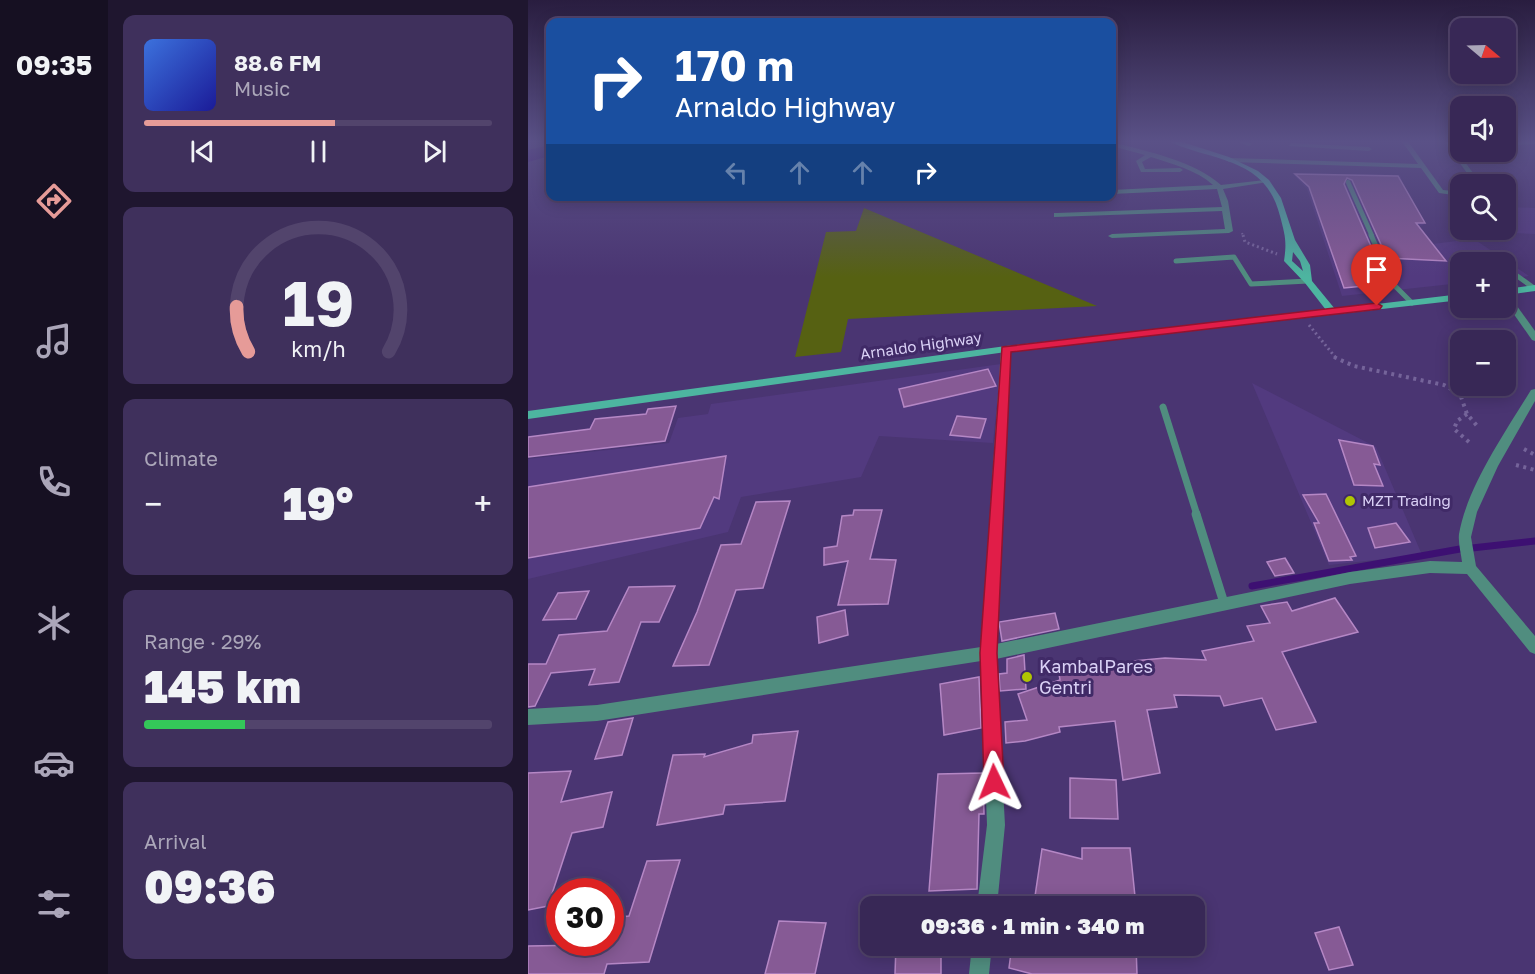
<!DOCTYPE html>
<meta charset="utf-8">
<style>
:root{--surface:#382856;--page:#3f305c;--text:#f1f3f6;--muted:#aba6b9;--line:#52446c;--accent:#e69b98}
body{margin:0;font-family:"Golos Text",sans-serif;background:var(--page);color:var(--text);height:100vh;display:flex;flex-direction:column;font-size:22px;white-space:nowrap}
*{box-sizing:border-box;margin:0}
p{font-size:20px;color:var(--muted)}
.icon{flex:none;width:33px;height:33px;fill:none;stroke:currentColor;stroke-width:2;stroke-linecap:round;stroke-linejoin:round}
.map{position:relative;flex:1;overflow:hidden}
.sheet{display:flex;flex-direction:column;gap:15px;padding:15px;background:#1f162f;width:420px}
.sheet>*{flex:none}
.banner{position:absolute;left:18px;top:18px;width:570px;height:183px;border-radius:12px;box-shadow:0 3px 15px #0003,0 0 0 2px var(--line);background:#1a4fa0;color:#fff;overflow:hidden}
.needle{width:39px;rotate:109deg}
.controls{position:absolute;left:922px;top:18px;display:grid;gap:12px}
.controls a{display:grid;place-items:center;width:66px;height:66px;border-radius:12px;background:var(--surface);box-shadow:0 3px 15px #0003,0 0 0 2px var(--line);font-size:30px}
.speed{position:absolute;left:18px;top:878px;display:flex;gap:12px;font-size:30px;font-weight:700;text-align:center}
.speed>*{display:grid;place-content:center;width:78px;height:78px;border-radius:50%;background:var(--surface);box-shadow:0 3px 15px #0003,0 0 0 2px var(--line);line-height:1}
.speed .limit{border:9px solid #d22;background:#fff;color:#111}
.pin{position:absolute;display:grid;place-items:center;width:51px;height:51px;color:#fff;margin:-62px -26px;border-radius:50% 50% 50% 0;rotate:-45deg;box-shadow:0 0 6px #0007}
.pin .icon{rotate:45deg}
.me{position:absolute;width:66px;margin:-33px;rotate:358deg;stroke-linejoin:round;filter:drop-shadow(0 0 4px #0008)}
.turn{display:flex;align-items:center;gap:21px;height:126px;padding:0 30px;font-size:27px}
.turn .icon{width:78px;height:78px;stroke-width:2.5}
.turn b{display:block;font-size:42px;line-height:51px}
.lanes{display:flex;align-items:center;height:57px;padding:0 30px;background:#0003;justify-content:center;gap:30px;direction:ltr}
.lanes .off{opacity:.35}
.big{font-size:45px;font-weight:800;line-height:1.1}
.sheet .card{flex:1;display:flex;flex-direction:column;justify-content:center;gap:9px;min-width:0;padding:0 21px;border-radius:12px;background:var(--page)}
.sheet .dial{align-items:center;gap:0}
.dial svg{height:156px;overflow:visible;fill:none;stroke:var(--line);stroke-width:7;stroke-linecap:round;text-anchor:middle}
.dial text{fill:var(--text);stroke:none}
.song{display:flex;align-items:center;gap:18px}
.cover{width:72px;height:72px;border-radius:9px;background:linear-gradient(135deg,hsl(220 70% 55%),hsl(240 70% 35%))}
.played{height:6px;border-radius:3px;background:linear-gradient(90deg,var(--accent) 55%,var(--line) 55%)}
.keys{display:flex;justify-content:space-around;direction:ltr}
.heat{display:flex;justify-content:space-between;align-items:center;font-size:33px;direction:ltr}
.charge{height:9px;border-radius:4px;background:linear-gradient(90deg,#34c759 29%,var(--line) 0)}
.trip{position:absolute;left:332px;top:896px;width:345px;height:60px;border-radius:12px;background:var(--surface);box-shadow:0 3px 15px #0003,0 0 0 2px var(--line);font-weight:800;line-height:60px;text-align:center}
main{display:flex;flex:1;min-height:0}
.menu{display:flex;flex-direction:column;width:108px;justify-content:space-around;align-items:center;background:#161022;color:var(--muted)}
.menu .icon{width:42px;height:42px}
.menu .current{color:var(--accent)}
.menu b{font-size:27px;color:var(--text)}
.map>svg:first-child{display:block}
.built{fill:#523a7f}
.green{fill:#566112}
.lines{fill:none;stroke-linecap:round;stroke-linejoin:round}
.stream{stroke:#3d1072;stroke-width:7}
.river{fill:#3d1072;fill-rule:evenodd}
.building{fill:#865a95;stroke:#b587c5;stroke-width:1.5}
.path-far2{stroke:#75649a;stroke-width:2;stroke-dasharray:1.5 2;stroke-linecap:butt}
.path-far1{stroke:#75649a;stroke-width:3;stroke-dasharray:2 3;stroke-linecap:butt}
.path{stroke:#75649a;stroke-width:4;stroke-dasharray:3 4.5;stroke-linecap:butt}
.lane-far3{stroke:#508d7f;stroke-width:4.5}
.lane-far2{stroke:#508d7f;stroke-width:5}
.lane-far1{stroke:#508d7f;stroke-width:7}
.lane{stroke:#508d7f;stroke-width:9}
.street{fill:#508d7f;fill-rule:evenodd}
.secondary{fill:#4db5a0;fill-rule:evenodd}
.route{fill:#e11d48;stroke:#92132f;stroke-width:1.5}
.poi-dot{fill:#b0c503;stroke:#402a67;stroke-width:2}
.labels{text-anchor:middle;stroke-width:6;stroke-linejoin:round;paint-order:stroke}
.street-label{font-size:15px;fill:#dad1f6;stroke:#402a67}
.poi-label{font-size:15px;fill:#dad1f6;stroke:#402a67;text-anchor:start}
.near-poi-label{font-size:18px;fill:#dad1f6;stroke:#402a67;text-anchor:start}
</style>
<main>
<nav class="menu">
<b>09:35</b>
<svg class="icon current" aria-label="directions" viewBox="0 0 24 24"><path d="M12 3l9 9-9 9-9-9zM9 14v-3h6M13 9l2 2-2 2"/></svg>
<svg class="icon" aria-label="music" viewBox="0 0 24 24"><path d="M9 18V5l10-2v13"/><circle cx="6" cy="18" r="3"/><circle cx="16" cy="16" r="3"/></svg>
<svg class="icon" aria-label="phone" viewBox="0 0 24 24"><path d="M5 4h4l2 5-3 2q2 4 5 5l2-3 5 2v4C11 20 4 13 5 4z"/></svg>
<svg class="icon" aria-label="climate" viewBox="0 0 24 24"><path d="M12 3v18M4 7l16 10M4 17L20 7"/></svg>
<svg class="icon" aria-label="car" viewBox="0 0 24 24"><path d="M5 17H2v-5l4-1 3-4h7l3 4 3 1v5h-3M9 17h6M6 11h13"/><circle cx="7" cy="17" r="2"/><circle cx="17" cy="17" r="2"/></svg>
<svg class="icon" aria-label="filters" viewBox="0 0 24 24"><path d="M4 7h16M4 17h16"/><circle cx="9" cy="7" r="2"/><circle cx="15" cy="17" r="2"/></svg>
</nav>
<section class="sheet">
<div class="card">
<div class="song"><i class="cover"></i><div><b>88.6 FM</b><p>Music</p></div></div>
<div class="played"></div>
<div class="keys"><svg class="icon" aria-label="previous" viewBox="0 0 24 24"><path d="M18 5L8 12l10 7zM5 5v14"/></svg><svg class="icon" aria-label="pause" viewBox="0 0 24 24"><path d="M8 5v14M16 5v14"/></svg><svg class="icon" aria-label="next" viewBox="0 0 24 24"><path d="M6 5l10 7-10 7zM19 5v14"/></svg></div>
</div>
<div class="card dial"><svg viewBox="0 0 100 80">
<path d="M14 69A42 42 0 1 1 86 69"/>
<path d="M14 69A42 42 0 0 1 8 46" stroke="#e69b98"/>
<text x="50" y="56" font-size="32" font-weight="700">19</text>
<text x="50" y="72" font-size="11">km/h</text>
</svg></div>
<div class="card"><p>Climate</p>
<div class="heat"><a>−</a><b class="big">19°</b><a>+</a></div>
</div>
<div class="card"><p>Range · 29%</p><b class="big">145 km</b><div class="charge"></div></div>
<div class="card"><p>Arrival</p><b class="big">09:36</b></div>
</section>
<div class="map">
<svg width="1007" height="974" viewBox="0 0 1007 974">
<rect width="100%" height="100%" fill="#4a3572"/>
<!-- built -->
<g class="built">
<polygon points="764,173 872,175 881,200 896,225 890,226 904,244 946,239 1001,276 978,279 978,262 933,262 933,283 814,296 779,189"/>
<polygon points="978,207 1007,208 1007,234 987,233 982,224"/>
<polygon points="473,364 465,443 351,436 333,477 213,497 200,532 0,579 0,459 141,443 150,418 180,414 183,404"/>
<polygon points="724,383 848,447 894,555 801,565"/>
</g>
<!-- green -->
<polygon class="green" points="336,208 569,306 320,319 313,352 267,357 298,232 328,231"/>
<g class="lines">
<!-- stream -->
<g class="stream">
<polyline points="944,548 1007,541"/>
<polyline points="724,586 932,549"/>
</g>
<!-- river -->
<polygon class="river" points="22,145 22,156 0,162 0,150"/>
</g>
<!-- building -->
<g class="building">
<polygon points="767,174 870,176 897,223 888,223 918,261 859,258 824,180 819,178 816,184 852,267 849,267 856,284 816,288 781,187"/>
<polygon points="460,369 468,386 376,407 371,389"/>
<polygon points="148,406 137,441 0,457 0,437 62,429 67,419 118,414 120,409"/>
<polygon points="429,416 458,419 452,438 422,435"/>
<polygon points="811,440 845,446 852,465 846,464 855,486 826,485"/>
<polygon points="198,456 191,499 186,497 172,528 0,558 0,487"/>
<polygon points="798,494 828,556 822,557 824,560 801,561 786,523 791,523 775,495"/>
<polygon points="262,501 235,588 208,590 181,665 145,666 169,612 193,545 213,544 228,502"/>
<polygon points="326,510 354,510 342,559 368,560 360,604 310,605 320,561 296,565 296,548 309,546 314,516 325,515"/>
<polygon points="868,523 882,542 847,548 840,528"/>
<polygon points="757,558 766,573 747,576 739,562"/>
<polygon points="147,586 131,622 113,622 91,682 61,685 67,669 23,673 7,706 0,707 0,664 18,664 31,635 79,631 101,587"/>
<polygon points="61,591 48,619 15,620 30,593"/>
<polygon points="807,598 830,632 754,652 788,722 748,730 734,698 696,706 692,696 646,695 649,707 619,710 632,773 595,780 587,721 531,727 532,732 497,741 478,743 477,722 499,720 490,694 532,680 530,668 637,658 678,660 674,651 726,641 719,626 742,623 733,606 759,602 764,611"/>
<polygon points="317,610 320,635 291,643 289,617"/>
<polygon points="527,613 531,629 474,641 471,622"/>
<polygon points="496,655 498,689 472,691 471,674 479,673 479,659"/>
<polygon points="451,677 453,728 416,735 412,684"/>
<polygon points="105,718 94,755 67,759 80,722"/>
<polygon points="270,731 257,801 197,805 195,814 129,825 145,755 177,754 176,757 224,743 225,735"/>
<polygon points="43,771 33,802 84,792 75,827 44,833 20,906 0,910 0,773"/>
<polygon points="455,773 456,814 451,814 449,889 401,891 410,774"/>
<polygon points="542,778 588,780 590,819 542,818"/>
<polygon points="554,848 602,848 608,906 518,906 506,903 514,849 554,859"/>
<polygon points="152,860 121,962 79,964 76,974 0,974 0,946 59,945 60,942 82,942 82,918 101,916 119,861"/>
<polygon points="251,921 298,923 287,974 237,974"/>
<polygon points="811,927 825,965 801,970 787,933"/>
<polygon points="368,945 413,945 413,974 367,974"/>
<polygon points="484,945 542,945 569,954 569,945 608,945 609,974 504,974 481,968"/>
</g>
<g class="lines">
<!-- path-far2 -->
<polyline class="path-far2" points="714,233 715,236"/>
<!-- path-far1 -->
<g class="path-far1">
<polyline points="715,235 717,242 749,254"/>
<polyline points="781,325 808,358"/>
</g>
<!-- path -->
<g class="path">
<polyline points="806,357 826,366 916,385 932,394 939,414 950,427"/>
<polyline points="939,414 929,421 926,429 941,442"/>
<polyline points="996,449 1007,455"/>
<polyline points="988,465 1007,470"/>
</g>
<!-- lane-far3 -->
<polyline class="lane-far3" points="820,182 844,236"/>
<!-- lane-far2 -->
<g class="lane-far2">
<polyline points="843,235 865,284 884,303"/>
<polyline points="648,261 706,257 723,284 780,281"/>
<polyline points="939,262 934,256 956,254 970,262"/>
<polyline points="978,268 1006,288"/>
</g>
<!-- lane-far1 -->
<polyline class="lane-far1" points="635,407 669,515"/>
<!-- lane -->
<polyline class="lane" points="668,514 696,603"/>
<!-- street -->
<g class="street">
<polygon points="705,140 715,140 724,144 721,146"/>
<polygon points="873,140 879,140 915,190 933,192 933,196 911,193 893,168 701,162 698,160 701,158 890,164"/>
<polygon points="915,140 921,140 953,184 947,184"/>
<polygon points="1007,140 1007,144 978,146 978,142"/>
<path d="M 584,142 C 618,151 667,161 693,185 L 737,180 L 740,182 L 695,189 L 700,201 L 705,231 L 701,233 L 584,238 L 580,236 L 584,234 L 697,229 L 694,211 L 526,217 L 526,213 L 529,213 L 694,207 L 689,189 L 584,194 L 584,190 L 685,185 C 669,170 644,164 623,157 L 614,162 L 617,169 L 652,168 L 655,170 L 652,172 L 613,172 L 608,161 L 617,155 L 584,146 Z"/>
<polygon points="763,143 841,147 844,149 841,151 761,146"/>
<polygon points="978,294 981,295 1007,331 1007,341 1004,340 978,303"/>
<path d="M 478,346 L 483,349 L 468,644 L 822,572 L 902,561 L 934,562 C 933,553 930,543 931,534 C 939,487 978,431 1003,390 L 1007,389 L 1007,401 L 970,466 L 949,512 L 943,537 L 948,566 L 1007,636 L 1007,654 L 1002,652 L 939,574 L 902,573 L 822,584 L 468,659 L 477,825 L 469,906 L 449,906 L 459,825 L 453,661 L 69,721 L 0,725 L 0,709 L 69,705 L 453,647 L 473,349 Z"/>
<polygon points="444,945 464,945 461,974 441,974"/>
</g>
<!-- secondary -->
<g class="secondary">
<path d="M 638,140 L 648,140 L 701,157 L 730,171 L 741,180 L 753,198 L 767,240 L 782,265 L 784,281 L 807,309 L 933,294 L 933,300 L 478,352 L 0,419 L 0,411 L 478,346 L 798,310 L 777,283 L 756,261 C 759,241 757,235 752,216 C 737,155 682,162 638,140 ZM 765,252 L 772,261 L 775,271 L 764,261 Z"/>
<polygon points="1007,285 1007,291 978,295 978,289"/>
</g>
</g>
<!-- sky -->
<linearGradient id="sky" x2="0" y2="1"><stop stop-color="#291d3f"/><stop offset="0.51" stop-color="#5a5187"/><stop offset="1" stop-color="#5a5187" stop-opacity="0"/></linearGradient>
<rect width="1007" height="277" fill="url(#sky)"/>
<!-- route -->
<polygon class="route" points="849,303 854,306 852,309 483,352 469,653 476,782 473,789 466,792 459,789 456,782 452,653 474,347"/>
<!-- markers -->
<g class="poi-dot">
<circle cx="822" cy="501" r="6"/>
<circle cx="499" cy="677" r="6"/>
</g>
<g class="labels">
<!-- street labels -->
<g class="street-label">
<text transform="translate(393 346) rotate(-8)" y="5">Arnaldo Highway</text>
</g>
<!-- poi labels -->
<g class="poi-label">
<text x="834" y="506">MZT Trading</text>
</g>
<!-- near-poi labels -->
<g class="near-poi-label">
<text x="511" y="673">KambalPares<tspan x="511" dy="21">Gentri</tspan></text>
</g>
</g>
</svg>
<div class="controls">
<a><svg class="needle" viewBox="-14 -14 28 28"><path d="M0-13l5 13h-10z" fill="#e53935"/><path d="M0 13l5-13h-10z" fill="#aba6b9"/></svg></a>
<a><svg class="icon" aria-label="sound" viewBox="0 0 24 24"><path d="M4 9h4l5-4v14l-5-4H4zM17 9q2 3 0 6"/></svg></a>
<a><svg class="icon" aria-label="search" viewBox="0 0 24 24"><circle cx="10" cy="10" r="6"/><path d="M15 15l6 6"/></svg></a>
<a>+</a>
<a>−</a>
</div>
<div class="speed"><div class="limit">30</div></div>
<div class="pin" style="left:849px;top:306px;background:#d93025"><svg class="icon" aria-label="arrive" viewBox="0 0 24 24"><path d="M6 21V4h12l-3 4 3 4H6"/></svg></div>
<svg class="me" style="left:466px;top:782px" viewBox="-20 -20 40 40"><path d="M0-17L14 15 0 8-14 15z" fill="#e11d48" stroke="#fff" stroke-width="4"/></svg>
<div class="trip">09:36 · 1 min · 340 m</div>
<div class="banner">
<div class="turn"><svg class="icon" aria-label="right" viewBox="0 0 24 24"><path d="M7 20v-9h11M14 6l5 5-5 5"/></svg><div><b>170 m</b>Arnaldo Highway</div></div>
<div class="lanes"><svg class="icon off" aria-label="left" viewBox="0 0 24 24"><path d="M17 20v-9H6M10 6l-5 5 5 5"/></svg><svg class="icon off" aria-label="ahead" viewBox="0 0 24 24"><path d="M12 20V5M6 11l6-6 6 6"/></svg><svg class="icon off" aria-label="ahead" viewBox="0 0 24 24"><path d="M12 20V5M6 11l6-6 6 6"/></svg><svg class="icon" aria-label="right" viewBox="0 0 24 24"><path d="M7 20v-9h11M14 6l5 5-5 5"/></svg></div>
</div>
</div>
</main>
